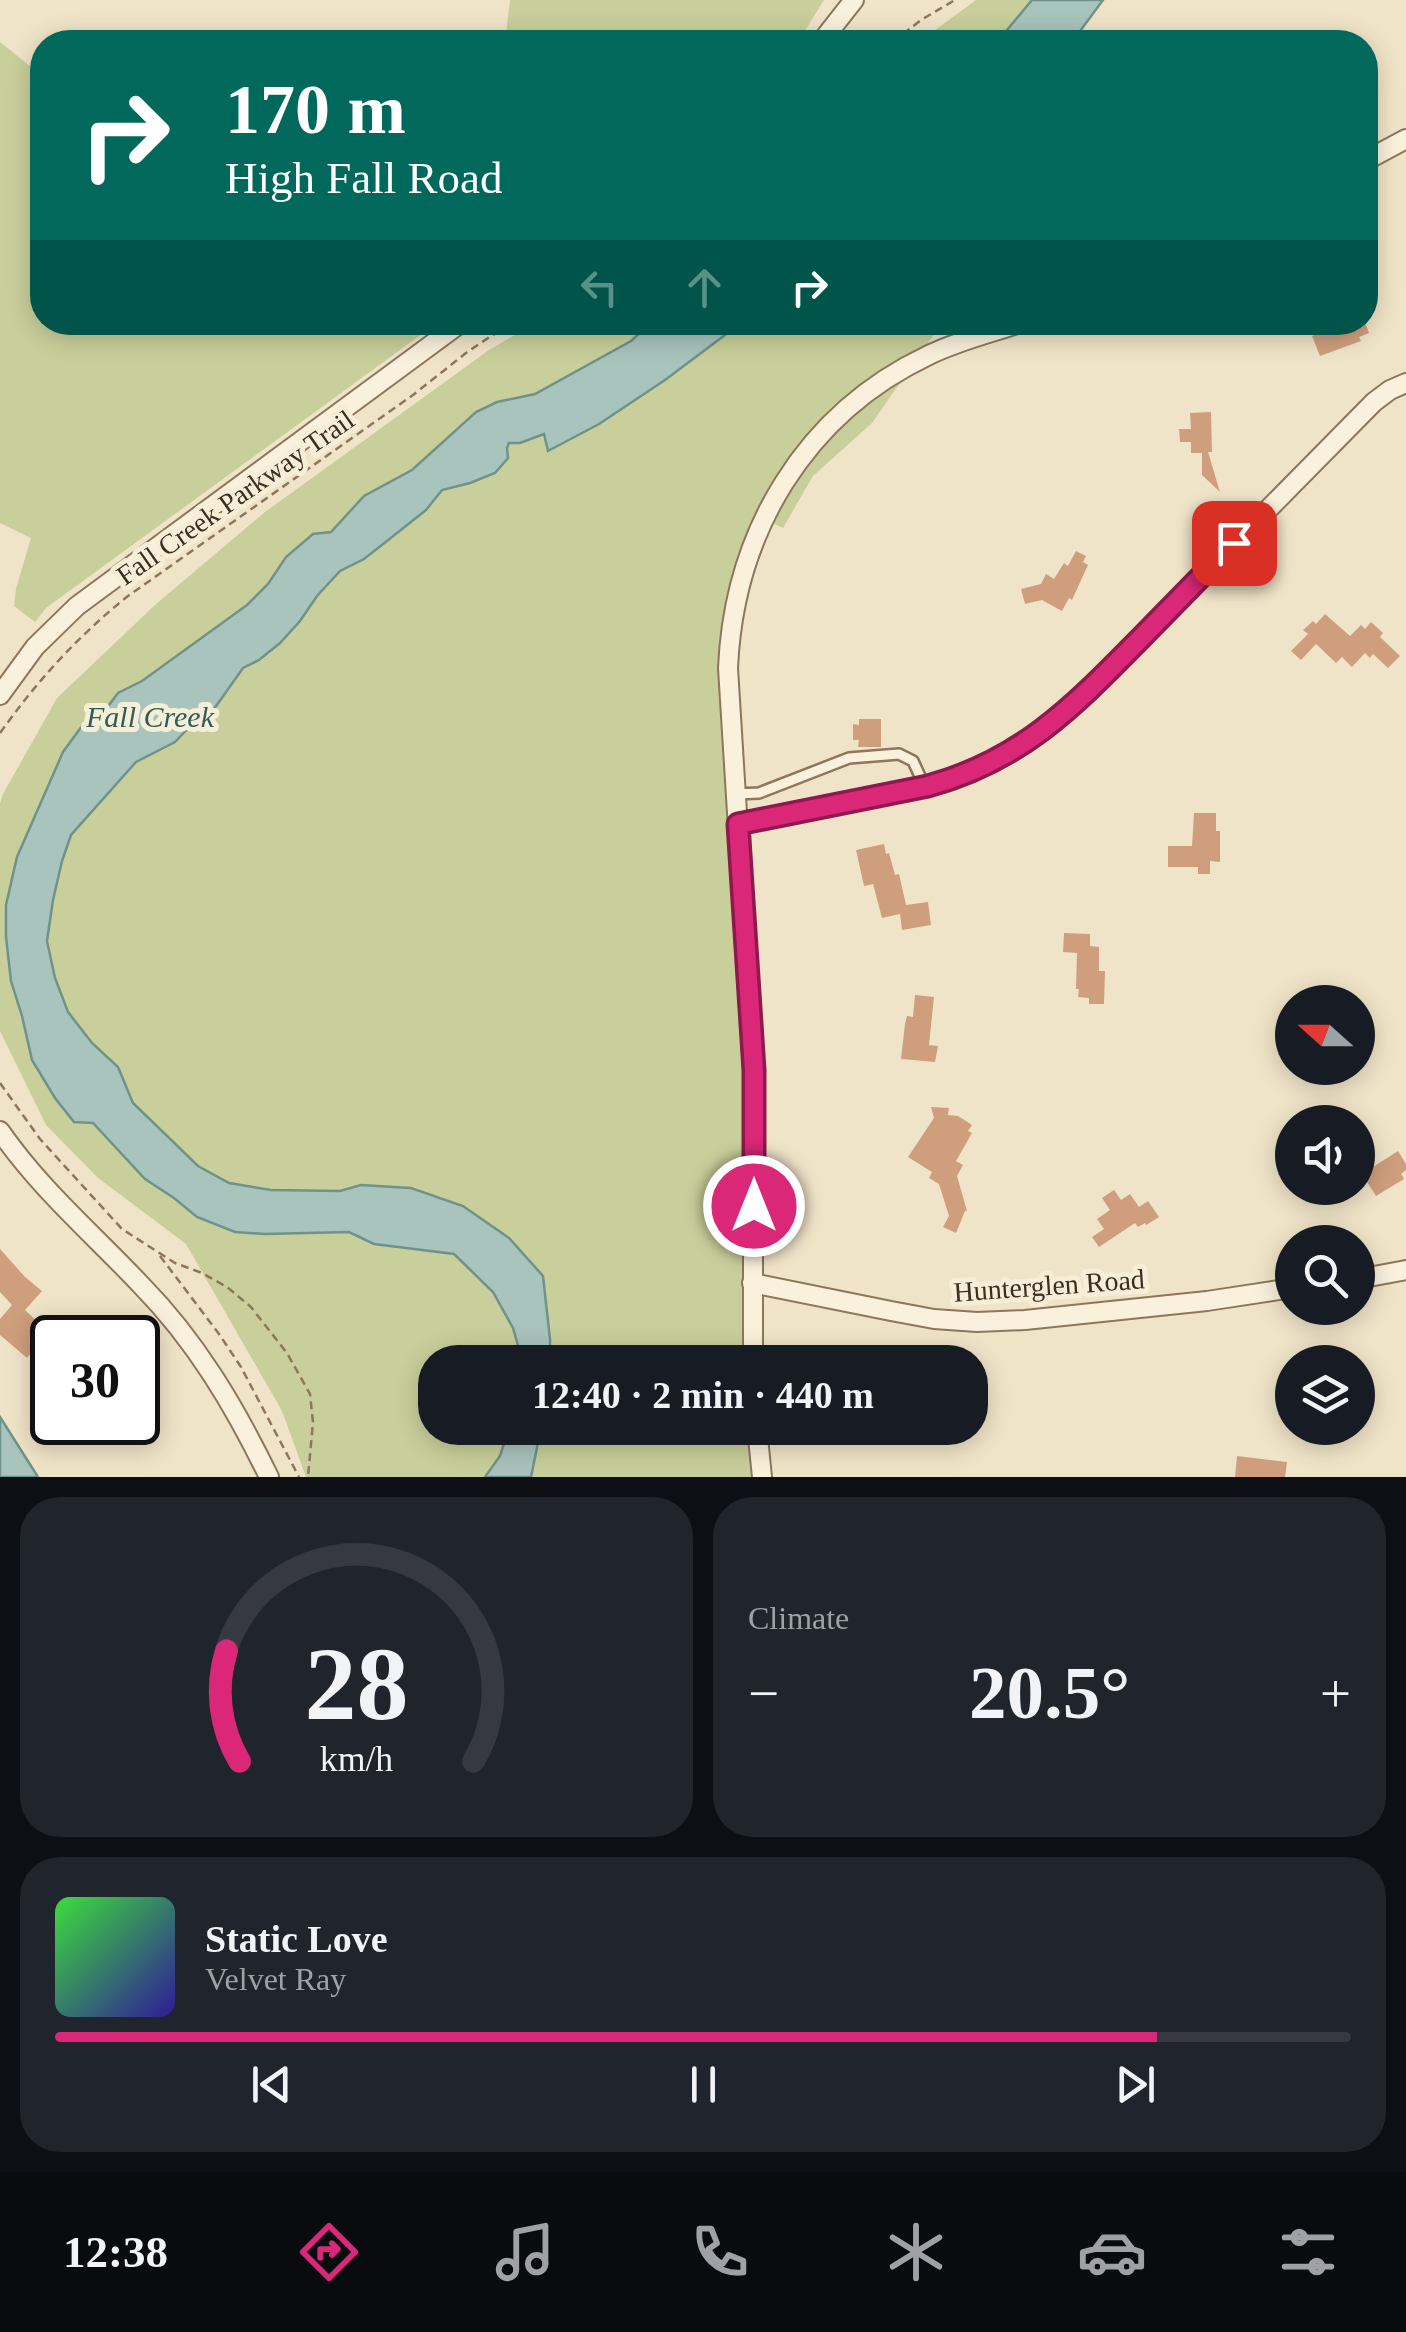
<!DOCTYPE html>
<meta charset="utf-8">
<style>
:root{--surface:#171b24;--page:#20242c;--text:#f1f3f6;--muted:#9ea1a6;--line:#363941;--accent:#db2777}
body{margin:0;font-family:Georgia,serif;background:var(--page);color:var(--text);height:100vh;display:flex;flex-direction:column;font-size:38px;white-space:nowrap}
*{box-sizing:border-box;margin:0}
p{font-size:32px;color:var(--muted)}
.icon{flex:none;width:55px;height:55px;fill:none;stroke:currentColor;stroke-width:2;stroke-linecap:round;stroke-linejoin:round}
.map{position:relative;height:1477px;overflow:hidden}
.drawer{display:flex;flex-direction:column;gap:20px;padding:20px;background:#0d0f14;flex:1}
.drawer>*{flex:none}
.guide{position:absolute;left:30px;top:30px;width:1348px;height:305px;border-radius:40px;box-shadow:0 5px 25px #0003;background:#00695c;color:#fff;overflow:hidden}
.needle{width:65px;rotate:291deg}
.controls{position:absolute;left:1275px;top:985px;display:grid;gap:20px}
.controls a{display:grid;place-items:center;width:100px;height:100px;border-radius:50%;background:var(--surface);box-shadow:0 5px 25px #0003;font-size:50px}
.speed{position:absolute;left:30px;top:1315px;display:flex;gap:20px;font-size:50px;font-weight:700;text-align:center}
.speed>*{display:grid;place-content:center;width:130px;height:130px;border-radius:50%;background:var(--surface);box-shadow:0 5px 25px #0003;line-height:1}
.speed .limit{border:5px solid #111;border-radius:15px;background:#fff;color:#111}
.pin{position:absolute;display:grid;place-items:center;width:85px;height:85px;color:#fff;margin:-42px;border-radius:20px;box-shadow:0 5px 15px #0006}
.me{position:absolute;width:110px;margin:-55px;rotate:0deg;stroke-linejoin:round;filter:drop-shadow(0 0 8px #0008)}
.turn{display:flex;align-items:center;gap:35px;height:210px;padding:0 30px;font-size:45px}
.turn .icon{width:130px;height:130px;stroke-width:2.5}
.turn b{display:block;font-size:70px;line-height:85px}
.lanes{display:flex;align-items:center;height:95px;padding:0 30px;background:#0003;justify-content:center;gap:50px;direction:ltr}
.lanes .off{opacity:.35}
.big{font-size:75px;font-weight:600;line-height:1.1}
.drawer .tile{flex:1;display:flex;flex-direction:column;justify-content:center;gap:15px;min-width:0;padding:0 35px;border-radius:40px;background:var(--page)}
.drawer .dial{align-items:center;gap:0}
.dial svg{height:260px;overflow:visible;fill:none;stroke:var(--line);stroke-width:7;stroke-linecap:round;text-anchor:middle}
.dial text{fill:var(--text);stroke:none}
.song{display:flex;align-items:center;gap:30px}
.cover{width:120px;height:120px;border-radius:15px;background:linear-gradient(135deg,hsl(120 70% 55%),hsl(250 70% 35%))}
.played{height:10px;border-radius:5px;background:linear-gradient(90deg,var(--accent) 85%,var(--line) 85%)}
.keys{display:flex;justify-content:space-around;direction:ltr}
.heat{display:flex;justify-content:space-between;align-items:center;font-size:55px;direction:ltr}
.drawer .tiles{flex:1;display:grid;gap:20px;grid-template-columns:1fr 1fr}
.tile:last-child{grid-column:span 2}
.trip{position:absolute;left:418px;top:1345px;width:570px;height:100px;border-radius:40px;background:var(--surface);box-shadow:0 5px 25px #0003;font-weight:600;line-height:100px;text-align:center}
.dock{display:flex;height:160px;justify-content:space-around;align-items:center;background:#090b0e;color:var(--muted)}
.dock .icon{width:70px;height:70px}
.dock .active{color:var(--accent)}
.dock b{font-size:45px;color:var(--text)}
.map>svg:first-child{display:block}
.green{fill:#c9cf9b}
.water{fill:#a9c4bc;stroke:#6f938a;stroke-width:2.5}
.building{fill:#cf9f7d}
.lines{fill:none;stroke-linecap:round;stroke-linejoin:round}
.lane-casing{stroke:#8d765c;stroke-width:14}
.street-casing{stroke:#8d765c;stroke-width:22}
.path{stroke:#8d765c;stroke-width:2.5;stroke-dasharray:8 5;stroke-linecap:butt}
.lane{stroke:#faf1dc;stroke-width:9}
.street{stroke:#faf1dc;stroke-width:18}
.route-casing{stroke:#8e194d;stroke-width:25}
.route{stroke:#db2777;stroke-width:18}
.labels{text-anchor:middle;stroke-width:10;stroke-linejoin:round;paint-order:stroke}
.street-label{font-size:28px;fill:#3d2e20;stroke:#f7eed8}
.water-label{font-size:30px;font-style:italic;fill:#2f5d5a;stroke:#f7eed8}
</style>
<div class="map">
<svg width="1406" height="1477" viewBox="0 0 1406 1477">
<rect width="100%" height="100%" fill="#f0e4c8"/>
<!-- green -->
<g class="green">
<polygon points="510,0 824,0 798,42 505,42"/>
<polygon points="976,0 1032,0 997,42 919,42"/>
<polygon points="0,42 30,66 42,71 42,322 437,323 46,608 35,622 14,606 16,589 31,538 0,523"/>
<polygon points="535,323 651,323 631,341 535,394 497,402 456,428 437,450 412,470 364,496 331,532 286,557 268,584 247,605 142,681 118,693 103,713 82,726 63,752 17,857 6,905 6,937 11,981 22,1016 32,1060 55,1098 74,1121 93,1123 197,1217 306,1234 349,1232 374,1244 454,1254 493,1292 513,1328 521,1356 520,1362 435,1362 435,1428 509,1428 500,1456 485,1477 306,1477 282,1411 186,1244 98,1178 46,1125 0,1031 0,803 3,794 57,698 155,605 265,512 489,350"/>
<polygon points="741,323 939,323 939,327 872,423 813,476 783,528 755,515 735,568 722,631 746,1106 746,1362 550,1362 550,1339 463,1206 411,1188 361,1185 340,1191 271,1190 229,1183 198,1166 132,1103 118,1067 92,1043 68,1012 55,978 47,941 53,900 62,861 71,835 136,762 175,742 197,719 214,709 243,668 259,660 280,643 300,621 317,596 340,571 364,559 392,537 426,510 442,490 470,483 509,443 520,443 544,434 549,451 599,424 665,380"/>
<polygon points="541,1428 746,1428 753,1477 531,1477"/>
</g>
<!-- water -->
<g class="water">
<polygon points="1032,0 1103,0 1072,42 997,42"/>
<polygon points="651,323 741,323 665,380 599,424 548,451 544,434 520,443 509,443 507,448 508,458 495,473 470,483 442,490 426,510 392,537 364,559 340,571 317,596 300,621 280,643 259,660 243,668 214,709 197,719 175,742 136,762 71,835 62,861 53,900 47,941 55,978 68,1012 92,1043 118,1067 133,1103 198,1166 229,1183 271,1190 340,1191 361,1185 411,1188 463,1206 509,1238 543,1276 550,1339 550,1362 520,1362 521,1356 513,1328 493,1292 454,1254 374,1244 349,1232 265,1234 235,1232 197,1217 174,1198 145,1179 93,1123 74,1122 55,1098 32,1060 22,1016 11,981 6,937 6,905 17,857 63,752 82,726 103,713 118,693 142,681 247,605 268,584 286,557 313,534 331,532 364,496 412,470 476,412 497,402 535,394 631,341"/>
<polygon points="0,1417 38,1477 0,1477"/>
<polygon points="509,1428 541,1428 531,1477 485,1477 500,1456"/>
</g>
<!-- building -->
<g class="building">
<polygon points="1325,322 1365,322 1369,333 1359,337 1361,341 1320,356 1312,336 1320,333 1317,326"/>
<polygon points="1211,412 1212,452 1208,452 1220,492 1202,475 1202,453 1191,453 1191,442 1180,442 1179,429 1191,429 1190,413"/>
<polygon points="1076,551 1086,556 1083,562 1088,565 1072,600 1069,598 1062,611 1042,600 1025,604 1021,589 1041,584 1046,574 1054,579 1064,563 1068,566"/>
<polygon points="1325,614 1350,636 1361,625 1365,629 1371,622 1383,633 1380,637 1400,656 1388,668 1373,654 1370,658 1365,653 1352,667 1342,657 1336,663 1316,644 1301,660 1291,651 1308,634 1303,630 1313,621 1316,624"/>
<polygon points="859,719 881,719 881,747 858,747 859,740 853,740 853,724 859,725"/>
<polygon points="1194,813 1216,813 1216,831 1220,831 1220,862 1210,861 1210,874 1198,874 1198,867 1168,867 1168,846 1192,846"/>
<polygon points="884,844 886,854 889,853 895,875 899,874 906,905 928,902 931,925 902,930 900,914 882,918 873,884 864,886 856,850"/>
<polygon points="1064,933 1090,934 1090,946 1099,947 1099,971 1105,971 1104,1004 1089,1004 1089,998 1078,997 1079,989 1076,989 1077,953 1063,952"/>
<polygon points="915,995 934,997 929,1045 938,1046 935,1062 901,1059 905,1024 907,1016 913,1017"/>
<polygon points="931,1107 949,1108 948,1115 958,1116 972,1125 968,1131 972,1133 956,1161 963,1165 957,1176 967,1211 965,1211 956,1233 943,1227 949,1216 939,1184 929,1178 932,1172 908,1157 934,1118"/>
<polygon points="1398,1151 1406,1164 1406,1170 1401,1174 1404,1179 1376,1196 1362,1174"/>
<polygon points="1114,1190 1121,1200 1130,1194 1139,1207 1148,1201 1159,1217 1146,1225 1145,1223 1138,1227 1135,1223 1099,1247 1092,1237 1104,1229 1097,1219 1110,1210 1102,1198"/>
<polygon points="0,1249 25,1277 42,1291 25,1310 52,1336 52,1377 31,1353 27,1358 0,1335 0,1319 12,1305 0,1292"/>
<polygon points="138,1398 156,1420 138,1435 138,1423 122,1437 117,1436 114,1432 115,1422 138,1422"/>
<polygon points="1237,1456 1287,1462 1285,1477 1235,1477"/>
</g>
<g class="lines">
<defs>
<polyline id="lane" points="736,794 759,793 849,758 899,754 913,761 924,785"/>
<g id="street">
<polyline points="821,42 854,0"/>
<polyline points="1365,161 1406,139"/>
<polyline points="0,695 35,647 77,606 462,322"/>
<polyline points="738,823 942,783 993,762 1028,741 1087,693 1374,402 1390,390 1406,383"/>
<path d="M 0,1131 C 40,1189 93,1234 141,1285 C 196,1341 235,1407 269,1477"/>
<polyline points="1358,1279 1406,1270"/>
<polyline points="752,1283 891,1311 934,1319 977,1322 1025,1320 1207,1301 1292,1288"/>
<path d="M 753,1362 L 753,1070 L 728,668 C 734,533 804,414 929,355 C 960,340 991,333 1023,322"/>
<polyline points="757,1428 762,1477"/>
</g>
</defs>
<!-- lane casing -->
<use href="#lane" class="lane-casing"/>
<!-- street casing -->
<use href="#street" class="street-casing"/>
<!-- path -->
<g class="path">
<polyline points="893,42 921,20 955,0"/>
<path d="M 0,733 C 37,681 78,636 128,596 L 413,395 L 466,353 L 491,336 L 519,322"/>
<polyline points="0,1083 40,1139 122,1229 175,1263 202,1273 227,1287 251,1307 287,1353 310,1394 313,1422 308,1477"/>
<polyline points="160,1256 219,1334 241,1367 299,1477"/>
</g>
<!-- lane -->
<use href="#lane" class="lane"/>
<!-- street -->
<use href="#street" class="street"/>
</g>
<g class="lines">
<defs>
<path id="route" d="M 754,1206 L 754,1070 L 738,824 L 928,786 C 1020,761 1072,708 1136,643 C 1169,609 1202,576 1234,543"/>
</defs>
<!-- route casing -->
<use href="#route" class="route-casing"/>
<!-- route -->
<use href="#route" class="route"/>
</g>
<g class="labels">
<!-- street labels -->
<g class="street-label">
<text transform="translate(235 497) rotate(-35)" y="10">Fall Creek Parkway Trail</text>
<text transform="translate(1049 1285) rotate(-4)" y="10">Hunterglen Road</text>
</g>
<!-- water labels -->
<g class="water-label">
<text x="150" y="727">Fall Creek</text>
</g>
</g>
</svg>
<div class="controls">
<a><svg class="needle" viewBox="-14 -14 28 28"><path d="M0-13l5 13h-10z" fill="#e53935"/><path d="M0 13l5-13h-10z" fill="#9ea1a6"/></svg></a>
<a><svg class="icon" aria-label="sound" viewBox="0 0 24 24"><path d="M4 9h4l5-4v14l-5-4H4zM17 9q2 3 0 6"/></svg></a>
<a><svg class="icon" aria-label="search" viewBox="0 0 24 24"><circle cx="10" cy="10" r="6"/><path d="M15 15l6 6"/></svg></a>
<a><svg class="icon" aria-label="layers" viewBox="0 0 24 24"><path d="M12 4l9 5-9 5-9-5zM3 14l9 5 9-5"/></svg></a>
</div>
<div class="speed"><div class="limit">30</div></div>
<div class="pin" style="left:1234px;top:543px;background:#d93025"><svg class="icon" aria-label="arrive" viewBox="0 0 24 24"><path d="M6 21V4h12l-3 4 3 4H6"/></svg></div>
<svg class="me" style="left:754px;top:1206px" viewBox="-20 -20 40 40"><circle r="17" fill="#db2777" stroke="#fff" stroke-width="3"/><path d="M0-11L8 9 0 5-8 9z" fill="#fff"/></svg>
<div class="trip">12:40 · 2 min · 440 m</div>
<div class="guide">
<div class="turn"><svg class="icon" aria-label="right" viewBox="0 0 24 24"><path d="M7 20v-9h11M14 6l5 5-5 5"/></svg><div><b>170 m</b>High Fall Road</div></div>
<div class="lanes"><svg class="icon off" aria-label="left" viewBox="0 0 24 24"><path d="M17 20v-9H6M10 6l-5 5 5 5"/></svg><svg class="icon off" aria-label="ahead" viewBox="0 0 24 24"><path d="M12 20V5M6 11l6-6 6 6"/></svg><svg class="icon" aria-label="right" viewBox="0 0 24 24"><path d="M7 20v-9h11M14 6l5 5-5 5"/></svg></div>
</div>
</div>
<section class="drawer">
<div class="tiles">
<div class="tile dial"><svg viewBox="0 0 100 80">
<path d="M14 69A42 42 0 1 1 86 69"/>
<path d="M14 69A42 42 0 0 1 10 35" stroke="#db2777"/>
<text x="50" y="56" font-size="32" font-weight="700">28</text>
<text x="50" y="72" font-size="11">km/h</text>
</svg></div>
<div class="tile"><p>Climate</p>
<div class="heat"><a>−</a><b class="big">20.5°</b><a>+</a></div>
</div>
<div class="tile">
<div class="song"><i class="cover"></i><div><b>Static Love</b><p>Velvet Ray</p></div></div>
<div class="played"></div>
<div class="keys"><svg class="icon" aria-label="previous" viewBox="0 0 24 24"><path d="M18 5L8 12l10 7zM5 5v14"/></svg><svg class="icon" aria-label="pause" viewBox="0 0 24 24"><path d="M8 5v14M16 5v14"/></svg><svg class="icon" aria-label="next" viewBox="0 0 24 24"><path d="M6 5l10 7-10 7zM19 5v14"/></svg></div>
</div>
</div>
</section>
<nav class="dock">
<b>12:38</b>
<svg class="icon active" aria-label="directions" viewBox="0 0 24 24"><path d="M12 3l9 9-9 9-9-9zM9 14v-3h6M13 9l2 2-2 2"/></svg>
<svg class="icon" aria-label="music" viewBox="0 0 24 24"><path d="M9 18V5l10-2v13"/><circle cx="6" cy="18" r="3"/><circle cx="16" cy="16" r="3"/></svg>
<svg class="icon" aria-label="phone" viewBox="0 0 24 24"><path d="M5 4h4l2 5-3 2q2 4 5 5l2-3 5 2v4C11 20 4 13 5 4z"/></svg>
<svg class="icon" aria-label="climate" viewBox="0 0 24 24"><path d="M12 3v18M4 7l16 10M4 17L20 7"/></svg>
<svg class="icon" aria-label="car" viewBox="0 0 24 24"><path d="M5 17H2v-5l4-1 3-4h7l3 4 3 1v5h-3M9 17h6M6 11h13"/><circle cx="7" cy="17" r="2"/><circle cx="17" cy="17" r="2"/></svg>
<svg class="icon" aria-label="filters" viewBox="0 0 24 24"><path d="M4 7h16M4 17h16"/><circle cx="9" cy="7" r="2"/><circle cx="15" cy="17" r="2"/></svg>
</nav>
